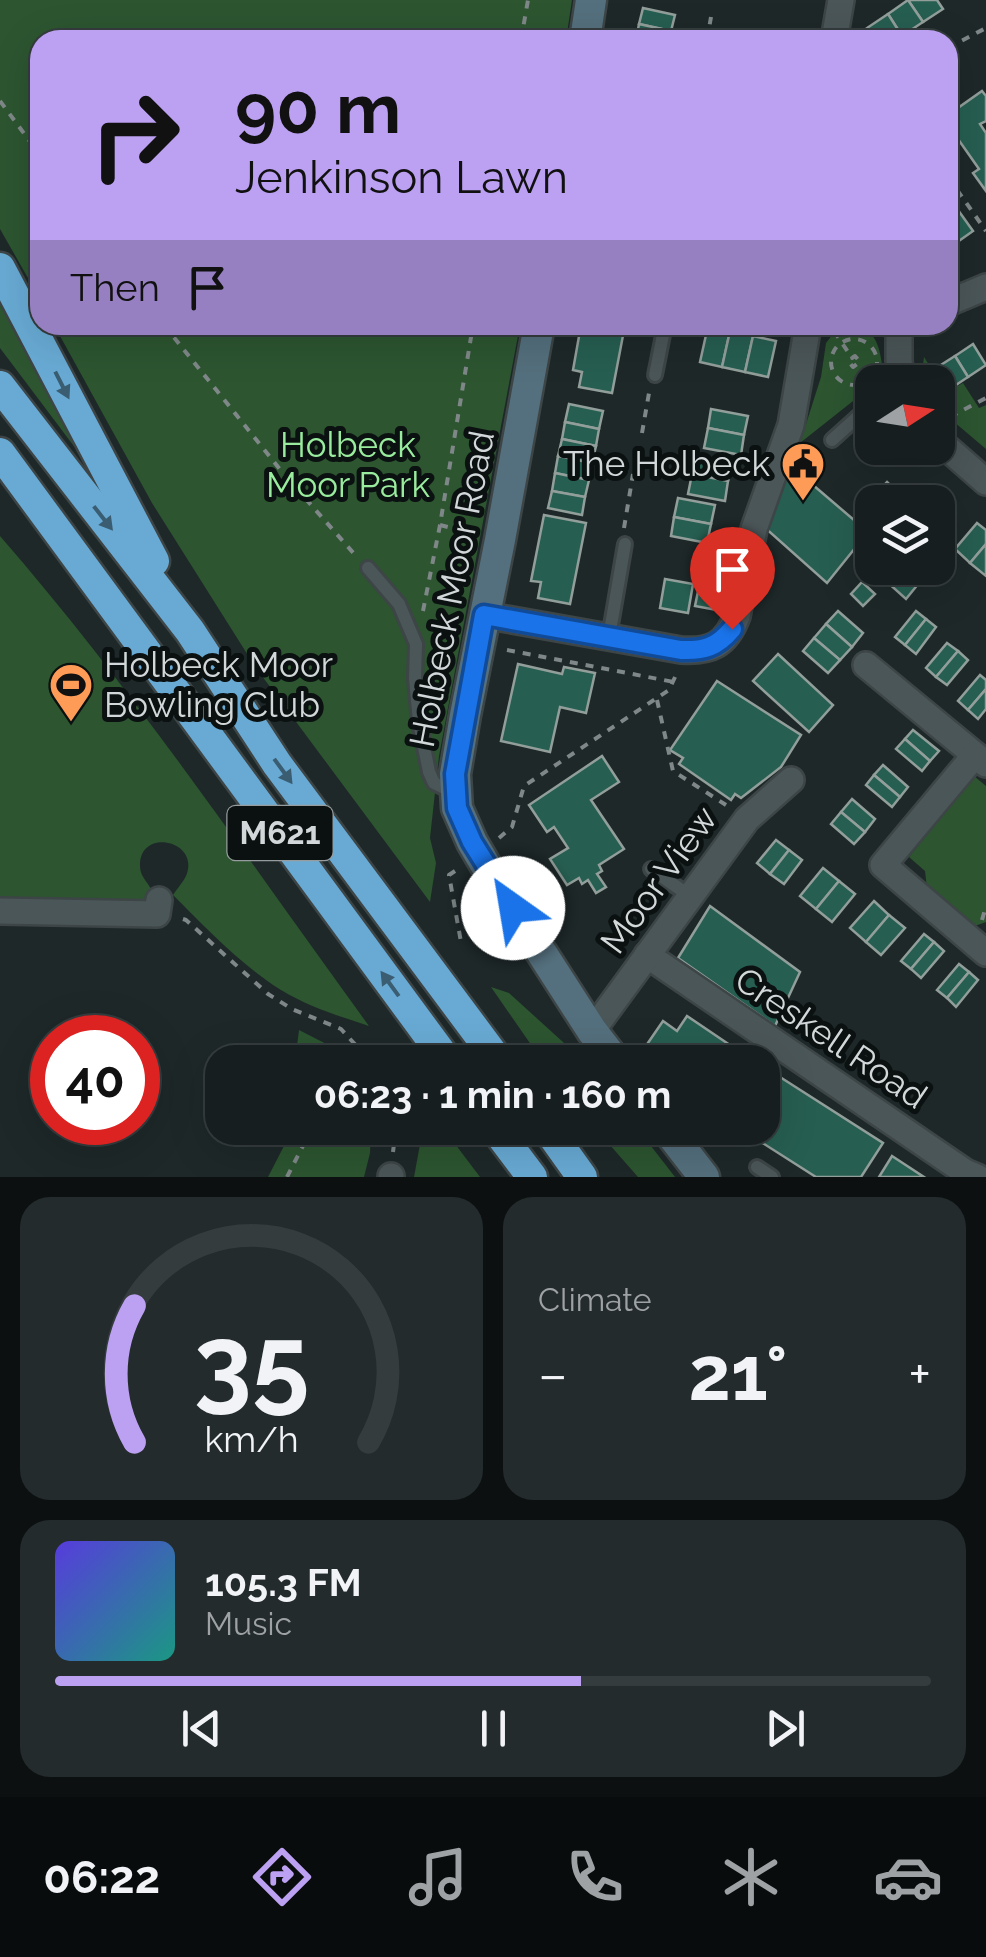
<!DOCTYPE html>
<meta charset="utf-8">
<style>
:root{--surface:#161e1f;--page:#232b2c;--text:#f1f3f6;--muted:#9ea2a4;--line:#353c3d;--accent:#bca0f2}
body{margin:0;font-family:Raleway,sans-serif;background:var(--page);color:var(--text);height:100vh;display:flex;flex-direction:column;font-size:38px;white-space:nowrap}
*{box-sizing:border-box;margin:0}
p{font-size:32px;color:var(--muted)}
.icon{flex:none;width:55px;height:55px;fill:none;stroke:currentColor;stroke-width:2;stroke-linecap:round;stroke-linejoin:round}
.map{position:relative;height:1177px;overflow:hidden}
.panel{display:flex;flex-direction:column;gap:20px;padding:20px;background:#0c1011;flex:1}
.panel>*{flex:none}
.top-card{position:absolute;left:30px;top:30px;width:928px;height:305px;border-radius:30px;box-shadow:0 10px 40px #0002,0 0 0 2px var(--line);background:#bca0f2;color:#111;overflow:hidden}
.needle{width:65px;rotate:78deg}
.fabs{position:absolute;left:855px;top:365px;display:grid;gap:20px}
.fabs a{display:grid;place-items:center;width:100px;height:100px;border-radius:20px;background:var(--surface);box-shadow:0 10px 40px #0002,0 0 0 2px var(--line);font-size:50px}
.speed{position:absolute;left:30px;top:1015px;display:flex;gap:20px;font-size:50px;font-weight:700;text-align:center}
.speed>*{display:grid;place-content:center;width:130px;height:130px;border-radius:50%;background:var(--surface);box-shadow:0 10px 40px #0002,0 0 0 2px var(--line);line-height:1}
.speed .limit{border:15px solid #d22;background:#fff;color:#111}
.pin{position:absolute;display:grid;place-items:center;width:85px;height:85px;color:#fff;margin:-102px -42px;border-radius:50% 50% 50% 0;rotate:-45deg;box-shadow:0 0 10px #0007}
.pin .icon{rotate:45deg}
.me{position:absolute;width:110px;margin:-55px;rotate:328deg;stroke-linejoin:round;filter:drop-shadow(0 0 8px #0008)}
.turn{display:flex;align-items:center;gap:35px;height:210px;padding:0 40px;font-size:45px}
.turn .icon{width:130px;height:130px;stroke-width:2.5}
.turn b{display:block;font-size:70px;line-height:85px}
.then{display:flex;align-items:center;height:95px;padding:0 40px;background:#0003;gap:20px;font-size:38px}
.big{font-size:75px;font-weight:700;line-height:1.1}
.panel .widget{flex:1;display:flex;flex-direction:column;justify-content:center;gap:15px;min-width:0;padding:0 35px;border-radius:30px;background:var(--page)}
.panel .dial{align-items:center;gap:0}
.dial svg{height:260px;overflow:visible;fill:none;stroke:var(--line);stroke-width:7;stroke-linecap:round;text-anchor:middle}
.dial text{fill:var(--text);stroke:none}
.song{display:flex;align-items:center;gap:30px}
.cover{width:120px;height:120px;border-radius:15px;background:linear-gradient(135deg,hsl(250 70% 55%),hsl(170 70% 35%))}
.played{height:10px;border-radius:5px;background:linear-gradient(90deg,var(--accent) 60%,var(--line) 60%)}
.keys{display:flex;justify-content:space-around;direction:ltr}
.heat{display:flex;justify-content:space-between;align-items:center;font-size:55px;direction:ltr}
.panel .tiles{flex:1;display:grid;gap:20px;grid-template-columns:1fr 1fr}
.widget:last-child{grid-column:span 2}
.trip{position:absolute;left:205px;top:1045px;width:575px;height:100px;border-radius:30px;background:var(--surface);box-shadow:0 10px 40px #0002,0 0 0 2px var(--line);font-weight:700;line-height:100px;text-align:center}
.tabs{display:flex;height:160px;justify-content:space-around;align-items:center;background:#090c0c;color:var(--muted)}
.tabs .icon{width:70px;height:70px}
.tabs .selected{color:var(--accent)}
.tabs b{font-size:45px;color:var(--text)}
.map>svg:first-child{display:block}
.green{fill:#2c5530}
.building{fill:#265e51;stroke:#929e9a;stroke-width:2.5}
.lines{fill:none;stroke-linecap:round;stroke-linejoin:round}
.lane-casing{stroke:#3d4546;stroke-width:18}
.street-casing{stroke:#3d4546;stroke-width:30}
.secondary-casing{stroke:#3d4546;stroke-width:35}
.highway-casing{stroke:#3d4546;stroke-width:35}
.path{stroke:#7f8788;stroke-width:4;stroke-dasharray:8 8;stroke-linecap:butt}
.lane{stroke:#4b5658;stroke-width:12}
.street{stroke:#4b5658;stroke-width:25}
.secondary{stroke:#546f7d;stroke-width:30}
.highway{stroke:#68aad4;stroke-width:30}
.oneway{fill:#3a5d72}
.route-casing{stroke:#114b97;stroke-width:25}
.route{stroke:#1a73e8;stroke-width:18}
.labels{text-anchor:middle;stroke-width:10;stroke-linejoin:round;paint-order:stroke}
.shield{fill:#0b1010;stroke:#969c9d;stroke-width:2.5}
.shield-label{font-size:32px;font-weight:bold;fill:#d2d8d9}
.park-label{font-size:35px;fill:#99ec9e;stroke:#0b1010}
.poi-label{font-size:35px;fill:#d2d8d9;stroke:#0b1010;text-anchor:end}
.street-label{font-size:35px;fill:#d2d8d9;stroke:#0b1010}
</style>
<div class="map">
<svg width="986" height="1177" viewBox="0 0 986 1177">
<rect width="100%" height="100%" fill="#1e2829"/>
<!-- green -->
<g class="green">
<polygon points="0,0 572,0 566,40 40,40 40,299 0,229"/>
<polygon points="0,289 125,514 0,348"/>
<polygon points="54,325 520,325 439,756 430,838 436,863 430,902 256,668 152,503"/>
<path d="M 852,325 C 880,329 880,353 884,377 L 877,382 L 872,382 L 872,386 L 800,443 L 821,377 L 826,343 L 837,329 Z"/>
<polygon points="924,357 946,392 963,383 979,408 986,405 986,449 940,410 938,406 938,382 926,382 922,372"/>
<path d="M 0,536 C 134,690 249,861 369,1026 C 339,1016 309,1007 281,990 C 242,966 205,927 173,895 C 177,889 183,882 186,876 C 201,840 139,827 140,866 C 140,878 150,883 153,894 L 143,907 L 0,898 Z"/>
<polygon points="974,776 986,786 986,922 972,927 927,888 925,871 909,857"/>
<polygon points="491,987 509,993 585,1062 543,1062"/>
<polygon points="299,1030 344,1053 349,1062 295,1062"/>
<polygon points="287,1128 371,1128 370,1153 364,1177 268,1177 284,1146"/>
<polygon points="423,1128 443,1128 480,1177 414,1177"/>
<polygon points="595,1128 637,1128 675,1177 638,1177"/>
</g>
<!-- building -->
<g class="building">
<polygon points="908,0 937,0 943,9 923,22"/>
<polygon points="908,0 923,22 902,36 888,14"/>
<polygon points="643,8 675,15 671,31 639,24"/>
<polygon points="888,14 902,36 897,40 875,40 867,28"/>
<polygon points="639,24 671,31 669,40 636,40"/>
<polygon points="982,91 986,96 986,121 980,124 986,133 986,191 973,173 979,169 958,139 951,144 948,139 948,115"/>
<polygon points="958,210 973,231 956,243 948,231 948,217"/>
<polygon points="581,325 625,325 612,393 579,387 582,372 573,370"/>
<polygon points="708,326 730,331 722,367 700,362"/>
<polygon points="730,331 753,336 745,372 722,367"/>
<polygon points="753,336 776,341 768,377 745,372"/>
<polygon points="973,344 986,365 968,377 955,356"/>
<polygon points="955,356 968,377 950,389 936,368"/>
<polygon points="569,404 603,411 599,429 565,422"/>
<polygon points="711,409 748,416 744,435 708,428"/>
<polygon points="565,422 599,429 596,446 562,439"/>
<polygon points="708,428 744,435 741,455 704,448"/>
<polygon points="562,439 596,446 592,463 558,456"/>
<polygon points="797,451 816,466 806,479 868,532 827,583 763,526 787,464"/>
<polygon points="695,455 732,462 728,481 692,474"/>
<polygon points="558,456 592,463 589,480 555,473"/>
<polygon points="555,473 589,480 585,497 552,491"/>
<polygon points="692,474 728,481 725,501 688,494"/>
<polygon points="887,482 893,488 880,502 872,502 872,511 870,514 863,508"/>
<polygon points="552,491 585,497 582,515 548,508"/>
<polygon points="678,498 715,505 711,524 674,517"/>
<polygon points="544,515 586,523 570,604 538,598 541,582 531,581"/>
<polygon points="674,517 711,524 707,543 671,536"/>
<polygon points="977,523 986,530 986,544 970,563 955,549"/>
<polygon points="986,544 986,576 970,563"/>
<polygon points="899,568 919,583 906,599 887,582"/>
<polygon points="701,577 722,582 717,610 695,606"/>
<polygon points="665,579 693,584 688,613 660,608"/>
<polygon points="862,582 875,594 863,606 851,594"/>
<polygon points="838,611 863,633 852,647 826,624"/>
<polygon points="916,611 926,619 905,645 895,637"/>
<polygon points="926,619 936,627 916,654 905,645"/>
<polygon points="826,624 852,647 840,660 814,638"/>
<polygon points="814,638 840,660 828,673 803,651"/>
<polygon points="947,643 958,651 936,677 926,668"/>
<polygon points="958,651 968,660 947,685 936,677"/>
<polygon points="778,654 833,705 809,732 753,681"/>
<polygon points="518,664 562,674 564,667 595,673 586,713 560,707 550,752 501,741"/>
<polygon points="980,675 986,680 986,689 968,710 958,701"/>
<polygon points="717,681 801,735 781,767 741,798 735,794 731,800 679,764 683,758 670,750"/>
<polygon points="986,689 986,709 978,719 968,710"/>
<polygon points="913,730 939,751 930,761 905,739"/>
<polygon points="905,739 930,761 922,771 896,749"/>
<polygon points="602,756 619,782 591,800 624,849 599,865 602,871 597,874 606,887 596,893 588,880 582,884 579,878 567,885 550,859 568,848 554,827 547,832 529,805"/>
<polygon points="883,765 908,787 900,797 874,775"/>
<polygon points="874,775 900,797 892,807 866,785"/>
<polygon points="852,799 875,819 865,832 841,812"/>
<polygon points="841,812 865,832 854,844 831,824"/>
<polygon points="776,840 789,850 770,874 757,863"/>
<polygon points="789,850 802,860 784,884 770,874"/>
<polygon points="823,868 839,881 816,909 800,896"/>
<polygon points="839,881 855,894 832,922 816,909"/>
<polygon points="874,901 889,915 866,942 850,928"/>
<polygon points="710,906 800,972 775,1026 678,958"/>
<polygon points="889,915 905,928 881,955 866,942"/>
<polygon points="924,934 934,942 911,969 901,961"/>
<polygon points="934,942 944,951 921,978 911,969"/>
<polygon points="959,964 969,972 947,998 937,990"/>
<polygon points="969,972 978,980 956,1007 947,998"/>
<polygon points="687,1016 755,1062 648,1062 639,1056 663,1021 677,1031"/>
<polygon points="769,1070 883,1143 861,1177 816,1177 739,1128 762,1128 762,1081"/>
<polygon points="892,1156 924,1177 879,1177"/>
</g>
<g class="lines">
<defs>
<g id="lane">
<polyline points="655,375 665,325"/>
<polyline points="832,440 872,404"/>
<polyline points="368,568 399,604 416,644 415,678 419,722 429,772 434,783 454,793"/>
<polyline points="609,637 625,544"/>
<polyline points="651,869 690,896"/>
<polyline points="757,1167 772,1177"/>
</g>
<g id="street">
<polyline points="834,40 841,0"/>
<polyline points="948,303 986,287"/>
<polyline points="899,325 899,361 902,382"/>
<polyline points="938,440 986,482"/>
<path d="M 484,615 L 681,650 C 711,652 726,645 737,616 L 754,529 L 791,425 L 808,325"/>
<polyline points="866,665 986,764"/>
<polyline points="975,755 883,865 986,953"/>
<polyline points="0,911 157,914 159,900"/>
<polyline points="647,955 965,1172 977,1177"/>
<polyline points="592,1031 747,819 791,780"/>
<polyline points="391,1177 391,1176"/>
</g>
<g id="secondary">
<polyline points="585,40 591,0"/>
<polyline points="539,325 500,540 465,715 455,774 457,808 472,842 489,871 592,1031 616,1062"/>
<polyline points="666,1128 704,1177"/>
</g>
<g id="highway">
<polyline points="0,268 154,561"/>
<polyline points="0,386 190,631 277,764 499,1062"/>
<polyline points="0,453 448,1062"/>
<polyline points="495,1128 532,1177"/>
<polyline points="547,1128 582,1177"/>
</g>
</defs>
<!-- lane casing -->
<use href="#lane" class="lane-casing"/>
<!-- street casing -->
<use href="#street" class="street-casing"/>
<!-- secondary casing -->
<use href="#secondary" class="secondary-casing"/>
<!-- highway casing -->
<use href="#highway" class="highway-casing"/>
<!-- path -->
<g class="path">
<polyline points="521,40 528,0"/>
<polyline points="707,40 711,17"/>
<polyline points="948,48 986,28"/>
<polyline points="0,101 40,155"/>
<polyline points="948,177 986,231"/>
<polyline points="164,325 283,473 356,556"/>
<polyline points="834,331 852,358 855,356 860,362 853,367 848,361 852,358"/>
<circle cx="854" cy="362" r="23"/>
<polyline points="950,417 986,398"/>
<polyline points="642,433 649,393"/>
<polyline points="440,525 474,534"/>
<polyline points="624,528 633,474"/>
<polyline points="423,611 440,525 473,325"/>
<polyline points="507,650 674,682"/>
<polyline points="657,700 673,771 726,805"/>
<polyline points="499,838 512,827 524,786 669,690 676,675"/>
<polyline points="455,871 449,875 461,942"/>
<polyline points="183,919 186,920 268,994 292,1009 341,1029 371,1062"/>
<polyline points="982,920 986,906"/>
<polyline points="393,1152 396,1128"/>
<polyline points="287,1177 312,1128"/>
</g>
<!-- lane -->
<use href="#lane" class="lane"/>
<!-- street -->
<use href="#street" class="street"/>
<!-- secondary -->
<use href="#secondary" class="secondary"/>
<!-- highway -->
<use href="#highway" class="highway"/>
</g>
<!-- one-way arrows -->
<defs><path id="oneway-solid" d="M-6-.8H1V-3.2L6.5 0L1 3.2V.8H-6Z" transform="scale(2.5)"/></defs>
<g class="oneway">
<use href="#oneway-solid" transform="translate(62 385) rotate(63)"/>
<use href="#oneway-solid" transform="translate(103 518) rotate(52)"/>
<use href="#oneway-solid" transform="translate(283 771) rotate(54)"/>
<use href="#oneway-solid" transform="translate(390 984) rotate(-126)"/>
</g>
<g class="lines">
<defs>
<path id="route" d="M 513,908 L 472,842 L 457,808 L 455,774 L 484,615 L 681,650 C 704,651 717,647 732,629"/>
</defs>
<!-- route casing -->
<use href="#route" class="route-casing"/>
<!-- route -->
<use href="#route" class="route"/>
</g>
<!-- icons -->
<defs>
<symbol id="civic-pin" viewBox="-11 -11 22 30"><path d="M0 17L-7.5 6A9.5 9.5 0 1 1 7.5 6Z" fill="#fe9c57" stroke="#0b1010"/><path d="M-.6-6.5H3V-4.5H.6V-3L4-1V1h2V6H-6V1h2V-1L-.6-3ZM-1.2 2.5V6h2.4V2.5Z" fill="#111"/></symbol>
<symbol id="stadium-pin" viewBox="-11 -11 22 30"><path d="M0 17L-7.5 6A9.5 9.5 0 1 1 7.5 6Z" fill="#fe9c57" stroke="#0b1010"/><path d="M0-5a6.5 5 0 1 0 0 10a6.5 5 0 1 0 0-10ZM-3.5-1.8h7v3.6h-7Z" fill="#111"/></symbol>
</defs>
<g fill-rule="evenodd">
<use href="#civic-pin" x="778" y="439" width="50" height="68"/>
<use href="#stadium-pin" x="46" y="660" width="50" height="68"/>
</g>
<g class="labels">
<!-- shield labels -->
<rect class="shield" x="227.5" y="806" width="105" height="54" rx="8"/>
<g class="shield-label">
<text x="280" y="844">M621</text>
</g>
<!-- park labels -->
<g class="park-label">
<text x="348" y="457">Holbeck<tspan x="348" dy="40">Moor Park</tspan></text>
</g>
<!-- poi labels -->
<g class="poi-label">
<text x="770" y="476">The Holbeck</text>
<text x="104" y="677" text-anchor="start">Holbeck Moor<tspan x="104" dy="40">Bowling Club</tspan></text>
</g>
<!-- street labels -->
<g class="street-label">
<text transform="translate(452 589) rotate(-79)" y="12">Holbeck Moor Road</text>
<text transform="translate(659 880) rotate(-54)" y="12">Moor View</text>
<text transform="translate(831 1038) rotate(34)" y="12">Creskell Road</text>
</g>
</g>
</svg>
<div class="fabs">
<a><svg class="needle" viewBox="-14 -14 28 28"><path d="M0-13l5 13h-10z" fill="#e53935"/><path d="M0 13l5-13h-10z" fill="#9ea2a4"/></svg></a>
<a><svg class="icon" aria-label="layers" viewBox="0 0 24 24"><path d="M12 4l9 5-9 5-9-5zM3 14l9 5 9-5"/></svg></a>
</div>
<div class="speed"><div class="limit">40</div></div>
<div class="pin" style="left:732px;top:629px;background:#d93025"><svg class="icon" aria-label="arrive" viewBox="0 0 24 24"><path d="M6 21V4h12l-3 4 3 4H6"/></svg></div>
<svg class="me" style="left:513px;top:908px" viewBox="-20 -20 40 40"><circle r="19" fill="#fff"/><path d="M0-13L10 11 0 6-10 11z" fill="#1a73e8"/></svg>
<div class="trip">06:23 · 1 min · 160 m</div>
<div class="top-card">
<div class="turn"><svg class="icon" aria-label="right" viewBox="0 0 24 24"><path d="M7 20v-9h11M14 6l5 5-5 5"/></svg><div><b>90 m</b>Jenkinson Lawn</div></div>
<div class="then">Then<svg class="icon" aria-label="arrive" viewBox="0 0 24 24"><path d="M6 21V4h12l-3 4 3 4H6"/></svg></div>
</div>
</div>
<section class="panel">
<div class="tiles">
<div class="widget dial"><svg viewBox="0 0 100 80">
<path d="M14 69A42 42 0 1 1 86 69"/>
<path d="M14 69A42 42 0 0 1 14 27" stroke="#bca0f2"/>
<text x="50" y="56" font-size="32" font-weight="700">35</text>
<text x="50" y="72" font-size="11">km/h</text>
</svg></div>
<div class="widget"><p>Climate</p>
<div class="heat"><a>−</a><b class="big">21°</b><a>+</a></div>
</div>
<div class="widget">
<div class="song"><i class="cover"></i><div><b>105.3 FM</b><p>Music</p></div></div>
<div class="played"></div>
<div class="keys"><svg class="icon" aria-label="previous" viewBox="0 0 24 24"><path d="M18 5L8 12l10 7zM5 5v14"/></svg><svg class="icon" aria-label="pause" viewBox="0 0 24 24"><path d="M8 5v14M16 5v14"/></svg><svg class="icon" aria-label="next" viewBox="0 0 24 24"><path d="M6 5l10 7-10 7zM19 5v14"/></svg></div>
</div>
</div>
</section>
<nav class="tabs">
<b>06:22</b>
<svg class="icon selected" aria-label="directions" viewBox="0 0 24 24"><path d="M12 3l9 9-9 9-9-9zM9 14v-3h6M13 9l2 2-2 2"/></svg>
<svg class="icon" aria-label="music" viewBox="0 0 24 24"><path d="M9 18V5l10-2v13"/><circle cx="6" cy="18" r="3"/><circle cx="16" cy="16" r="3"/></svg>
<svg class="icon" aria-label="phone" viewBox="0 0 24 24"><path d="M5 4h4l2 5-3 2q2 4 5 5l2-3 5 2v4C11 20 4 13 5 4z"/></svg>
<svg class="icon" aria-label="climate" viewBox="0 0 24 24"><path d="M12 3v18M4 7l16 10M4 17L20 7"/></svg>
<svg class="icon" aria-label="car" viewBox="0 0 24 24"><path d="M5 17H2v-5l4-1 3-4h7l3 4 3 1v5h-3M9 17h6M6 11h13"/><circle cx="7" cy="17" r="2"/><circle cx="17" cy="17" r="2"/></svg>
</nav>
